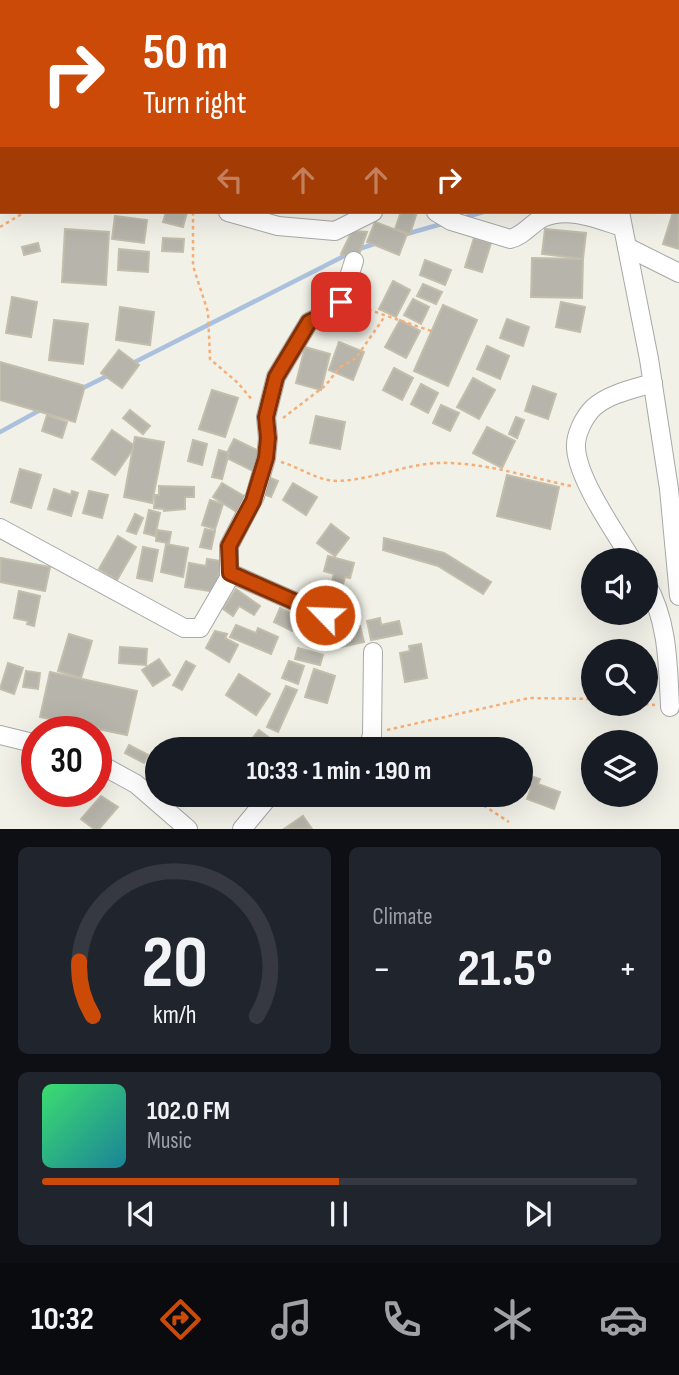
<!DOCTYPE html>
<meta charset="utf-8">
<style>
:root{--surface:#171b24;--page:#20242c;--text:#f1f3f6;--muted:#9ea1a6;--line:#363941;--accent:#cc4a07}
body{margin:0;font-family:"Sofia Sans Condensed",sans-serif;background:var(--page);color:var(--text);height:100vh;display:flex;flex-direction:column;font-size:26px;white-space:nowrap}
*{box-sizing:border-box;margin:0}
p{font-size:23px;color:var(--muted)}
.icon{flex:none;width:38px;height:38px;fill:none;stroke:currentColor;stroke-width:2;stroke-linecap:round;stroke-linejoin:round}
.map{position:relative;height:829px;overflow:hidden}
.details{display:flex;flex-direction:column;gap:18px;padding:18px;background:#0d0f14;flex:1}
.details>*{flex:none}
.top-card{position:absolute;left:0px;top:0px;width:679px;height:214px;box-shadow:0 7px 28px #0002;background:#cc4a07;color:#fff;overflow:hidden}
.fabs{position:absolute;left:581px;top:548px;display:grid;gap:14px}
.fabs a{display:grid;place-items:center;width:77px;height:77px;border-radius:50%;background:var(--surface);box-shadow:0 7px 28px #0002;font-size:35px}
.speed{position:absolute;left:21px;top:716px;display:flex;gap:14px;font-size:35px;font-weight:700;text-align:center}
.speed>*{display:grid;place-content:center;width:91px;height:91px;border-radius:50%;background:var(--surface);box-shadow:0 7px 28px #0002;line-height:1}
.speed .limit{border:10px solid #d22;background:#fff;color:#111}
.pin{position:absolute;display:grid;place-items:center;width:60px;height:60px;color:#fff;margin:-30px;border-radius:14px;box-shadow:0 4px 10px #0006}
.me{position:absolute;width:77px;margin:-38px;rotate:294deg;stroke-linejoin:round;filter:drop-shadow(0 0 5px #0008)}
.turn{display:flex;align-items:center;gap:24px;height:147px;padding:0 28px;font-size:32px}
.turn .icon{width:91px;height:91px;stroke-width:2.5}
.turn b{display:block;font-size:49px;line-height:60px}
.lanes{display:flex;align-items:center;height:66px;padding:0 28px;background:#0003;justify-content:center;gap:35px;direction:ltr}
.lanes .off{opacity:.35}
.big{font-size:52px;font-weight:700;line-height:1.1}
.details .tile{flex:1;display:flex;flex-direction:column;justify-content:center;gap:10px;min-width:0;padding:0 24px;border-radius:10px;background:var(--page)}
.details .dial{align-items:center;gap:0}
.dial svg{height:182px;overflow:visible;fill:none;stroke:var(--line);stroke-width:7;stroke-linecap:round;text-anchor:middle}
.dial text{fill:var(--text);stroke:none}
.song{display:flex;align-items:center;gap:21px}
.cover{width:84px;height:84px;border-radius:10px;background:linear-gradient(135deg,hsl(140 70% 55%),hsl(190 70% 35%))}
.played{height:7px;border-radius:4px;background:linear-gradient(90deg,var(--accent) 50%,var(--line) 50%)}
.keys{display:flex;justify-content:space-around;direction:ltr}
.heat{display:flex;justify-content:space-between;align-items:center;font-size:38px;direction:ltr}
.details .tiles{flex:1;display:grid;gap:18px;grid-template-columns:1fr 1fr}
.tile:last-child{grid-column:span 2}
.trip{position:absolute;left:145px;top:737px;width:388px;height:70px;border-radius:35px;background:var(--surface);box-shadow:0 7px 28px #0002;font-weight:700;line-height:70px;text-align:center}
.tabs{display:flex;height:112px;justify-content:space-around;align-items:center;background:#090b0e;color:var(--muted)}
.tabs .icon{width:49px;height:49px}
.tabs .current{color:var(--accent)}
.tabs b{font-size:32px;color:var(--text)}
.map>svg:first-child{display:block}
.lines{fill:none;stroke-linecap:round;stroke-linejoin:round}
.stream{stroke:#abc0dd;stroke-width:4.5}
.building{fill:#b7b5ab;stroke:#c3bdab;stroke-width:2}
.minor-casing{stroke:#a8a8a8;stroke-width:20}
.path{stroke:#f6ae75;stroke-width:2.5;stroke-dasharray:3.5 3.5;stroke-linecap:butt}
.minor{stroke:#fff;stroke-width:18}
.route-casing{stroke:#853005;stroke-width:18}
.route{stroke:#cc4a07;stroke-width:12}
</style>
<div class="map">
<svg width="679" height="829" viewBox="0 0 679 829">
<rect width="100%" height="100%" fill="#f1f1e8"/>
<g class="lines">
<!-- stream -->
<g class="stream">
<polyline points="677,155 679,153"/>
<polyline points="463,218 483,212"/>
<polyline points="403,235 445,223"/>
<polyline points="356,250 377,243"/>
<polyline points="131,364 348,254"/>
<polyline points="81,389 111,374"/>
<polyline points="0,432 42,409"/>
</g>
</g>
<!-- building -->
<g class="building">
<polygon points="679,189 679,249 663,244 673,212 677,212"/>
<polygon points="166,212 187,212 183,227 163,222"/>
<polygon points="401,212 417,212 410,234 395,229"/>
<polygon points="115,216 147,220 144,243 112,239"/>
<polygon points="375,222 407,234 399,255 367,242"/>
<polygon points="65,229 109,232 106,285 62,282"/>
<polygon points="545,229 586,233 583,259 542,254"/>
<polygon points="352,231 367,232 357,260 341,254"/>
<polygon points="163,238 184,239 183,252 162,251"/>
<polygon points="474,238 491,243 482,272 465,267"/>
<polygon points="38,243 40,251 24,255 22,247"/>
<polygon points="119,249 149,252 148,272 118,270"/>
<polygon points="532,258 583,259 582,298 531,297"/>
<polygon points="425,260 451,270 445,285 420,275"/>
<polygon points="393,281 410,290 396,317 379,309"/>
<polygon points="423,284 442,292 436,304 417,296"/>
<polygon points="12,297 37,302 31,337 6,333"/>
<polygon points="413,299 429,307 421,324 404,315"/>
<polygon points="561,302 585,307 580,332 556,327"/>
<polygon points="443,305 477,320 448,386 414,371"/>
<polygon points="120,307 154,312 150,345 116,340"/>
<polygon points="507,319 529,327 523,346 500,338"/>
<polygon points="54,320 88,324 83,364 49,360"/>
<polygon points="400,320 420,331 406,358 385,347"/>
<polygon points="339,342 364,352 353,380 329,370"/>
<polygon points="487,346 509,356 500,379 477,369"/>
<polygon points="305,347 330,354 321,390 296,383"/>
<polygon points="119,350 139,365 122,388 101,373"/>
<polygon points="0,362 85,386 75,422 0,400"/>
<polygon points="394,368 413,378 402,400 383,390"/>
<polygon points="473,378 495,390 479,419 457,407"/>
<polygon points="421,384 438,393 428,413 411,404"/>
<polygon points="533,386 556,394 548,419 525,411"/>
<polygon points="212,390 238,398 225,437 199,429"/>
<polygon points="441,405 459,413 450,431 433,423"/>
<polygon points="130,410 150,426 143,434 123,418"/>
<polygon points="47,415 67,422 62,438 42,431"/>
<polygon points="316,416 345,422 340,449 310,443"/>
<polygon points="516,417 524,420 517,438 509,434"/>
<polygon points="487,427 515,441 502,468 473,453"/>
<polygon points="112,430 135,446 115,475 92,459"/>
<polygon points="135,437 164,442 152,503 124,497"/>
<polygon points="234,439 263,453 253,471 225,457"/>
<polygon points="193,440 207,444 202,465 188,461"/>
<polygon points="219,450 229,453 222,479 212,477"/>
<polygon points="20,469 41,475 31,508 11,502"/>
<polygon points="507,475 559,487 550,529 497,516"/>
<polygon points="268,477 278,481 271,497 261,493"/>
<polygon points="222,483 249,499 240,514 213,497"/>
<polygon points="293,483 317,497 306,515 283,500"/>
<polygon points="159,486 194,487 194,497 185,497 185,509 164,511 164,509 154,508 155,495 159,495"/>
<polygon points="54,489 71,495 72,491 78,493 71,516 48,509"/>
<polygon points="89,491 108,495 102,518 83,513"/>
<polygon points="210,500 223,504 215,529 202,525"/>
<polygon points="149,510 160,513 155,536 144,533"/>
<polygon points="135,514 143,518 136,534 127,531"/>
<polygon points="331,524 349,538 335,556 317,543"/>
<polygon points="205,529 215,531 211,549 200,547"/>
<polygon points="157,530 171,532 169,543 156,541"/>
<polygon points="118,536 136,547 117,580 99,569"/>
<polygon points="384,538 444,553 491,582 483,594 438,566 383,550"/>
<polygon points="166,544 188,548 183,577 161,572"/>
<polygon points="143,547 158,550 152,581 137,578"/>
<polygon points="328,556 354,563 350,578 345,577 337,606 326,603 334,574 324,571"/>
<polygon points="1,558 50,567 45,591 0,582"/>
<polygon points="207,559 221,561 216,592 185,587 189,563 206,566"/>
<polygon points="236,589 260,606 254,615 239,606 233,616 223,609"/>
<polygon points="19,591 40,596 34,626 27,624 28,621 14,618"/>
<polygon points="280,608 299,617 292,631 274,622"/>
<polygon points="380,618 381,625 399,621 402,634 371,640 367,621"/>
<polygon points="236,625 256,633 258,628 278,637 271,654 230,637"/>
<polygon points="360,626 364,642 341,647 337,631"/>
<polygon points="215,631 227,634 225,638 238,645 229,662 206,648"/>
<polygon points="69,634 92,641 81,678 58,671"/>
<polygon points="421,644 427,678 405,682 400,653 410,651 409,646"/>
<polygon points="120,647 147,649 146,665 119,663"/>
<polygon points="298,648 323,655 320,665 295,659"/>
<polygon points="159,659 170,675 153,686 142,670"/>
<polygon points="186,661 195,666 182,690 173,685"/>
<polygon points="289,661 304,666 298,684 282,678"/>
<polygon points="8,663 23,668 14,694 0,689"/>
<polygon points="314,669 335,676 327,703 305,697"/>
<polygon points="26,671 40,673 38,689 23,687"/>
<polygon points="50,672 137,691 127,735 40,717"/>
<polygon points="239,674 270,694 256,715 226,695"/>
<polygon points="286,686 297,690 278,732 267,727"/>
<polygon points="259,730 279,745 275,749 244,749"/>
<polygon points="129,745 148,755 144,763 125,753"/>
<polygon points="531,776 540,779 538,784 560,792 554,809 527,799 531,788 527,787"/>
<polygon points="101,796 118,807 99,829 94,829 81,819"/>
<polygon points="303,816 312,829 284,829"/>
</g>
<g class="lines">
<defs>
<g id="minor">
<polyline points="0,95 2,96"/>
<polyline points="228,212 278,226 335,231 373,212"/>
<path d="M 436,212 L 451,221 L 510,239 C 523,236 531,224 542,218 C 568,206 597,219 622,227"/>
<polyline points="620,212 649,359 669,489 679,596"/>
<polyline points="627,247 679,273"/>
<polyline points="0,528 184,628 200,628 229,578 229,546 255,496 266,458 268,438 266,417 276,377 309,322 336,309 341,302 354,261"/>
<path d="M 632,560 C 615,532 578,480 576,448 C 575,435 584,417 593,408 C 608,394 633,389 653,383"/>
<polyline points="230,573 325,615"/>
<path d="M 646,583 C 668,620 668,665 670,707"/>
<polyline points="0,735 37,744"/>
<polyline points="368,749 372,735 373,652"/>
<polyline points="96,762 136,784 188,829"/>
<polyline points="242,829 271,794"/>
</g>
</defs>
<!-- minor casing -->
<use href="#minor" class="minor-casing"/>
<!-- path -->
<g class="path">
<polyline points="171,2 172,0"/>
<polyline points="193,212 193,266 208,312 210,359 238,383 253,401"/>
<polyline points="0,227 25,212"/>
<polyline points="355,305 431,331"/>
<polyline points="283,418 326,385 339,368 356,358 385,316"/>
<path d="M 281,462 C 299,467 318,481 337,481 C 375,480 411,461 449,463 C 490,464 532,478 571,486"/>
<polyline points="645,704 655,705"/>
<polyline points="387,730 529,698 593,699"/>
<polyline points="466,794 509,822"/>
</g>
<!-- minor -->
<use href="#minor" class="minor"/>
</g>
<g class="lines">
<defs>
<polyline id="route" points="325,615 230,573 229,546 253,501 266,458 268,438 266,417 276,377 309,322 336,309 341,302"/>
</defs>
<!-- route casing -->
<use href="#route" class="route-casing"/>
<!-- route -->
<use href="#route" class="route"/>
</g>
</svg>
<div class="fabs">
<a><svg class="icon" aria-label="sound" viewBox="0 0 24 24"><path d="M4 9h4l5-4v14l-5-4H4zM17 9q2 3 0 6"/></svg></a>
<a><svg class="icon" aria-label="search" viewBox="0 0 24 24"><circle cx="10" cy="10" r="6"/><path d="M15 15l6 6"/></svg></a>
<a><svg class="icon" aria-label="layers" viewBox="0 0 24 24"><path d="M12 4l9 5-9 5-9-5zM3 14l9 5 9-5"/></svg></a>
</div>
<div class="speed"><div class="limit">30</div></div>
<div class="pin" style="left:341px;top:302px;background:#d93025"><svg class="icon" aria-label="arrive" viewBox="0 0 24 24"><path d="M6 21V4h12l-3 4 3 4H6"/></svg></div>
<svg class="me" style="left:325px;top:615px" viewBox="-20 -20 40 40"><circle r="17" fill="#cc4a07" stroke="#fff" stroke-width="3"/><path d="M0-11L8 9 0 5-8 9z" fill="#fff"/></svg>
<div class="trip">10:33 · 1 min · 190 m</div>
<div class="top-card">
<div class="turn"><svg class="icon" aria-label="right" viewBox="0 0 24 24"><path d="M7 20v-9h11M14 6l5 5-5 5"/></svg><div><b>50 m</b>Turn right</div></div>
<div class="lanes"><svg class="icon off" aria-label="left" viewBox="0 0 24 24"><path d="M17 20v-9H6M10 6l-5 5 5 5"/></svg><svg class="icon off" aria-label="ahead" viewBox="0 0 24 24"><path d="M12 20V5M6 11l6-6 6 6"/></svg><svg class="icon off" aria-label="ahead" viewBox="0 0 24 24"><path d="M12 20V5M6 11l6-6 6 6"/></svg><svg class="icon" aria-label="right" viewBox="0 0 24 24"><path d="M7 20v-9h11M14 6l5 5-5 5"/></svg></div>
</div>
</div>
<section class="details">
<div class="tiles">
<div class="tile dial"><svg viewBox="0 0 100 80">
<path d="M14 69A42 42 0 1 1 86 69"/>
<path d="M14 69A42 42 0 0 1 8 45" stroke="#cc4a07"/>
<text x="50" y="56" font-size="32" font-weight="700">20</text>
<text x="50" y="72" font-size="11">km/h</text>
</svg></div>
<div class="tile"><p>Climate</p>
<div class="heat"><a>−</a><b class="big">21.5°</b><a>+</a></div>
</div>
<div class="tile">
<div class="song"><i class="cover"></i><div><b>102.0 FM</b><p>Music</p></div></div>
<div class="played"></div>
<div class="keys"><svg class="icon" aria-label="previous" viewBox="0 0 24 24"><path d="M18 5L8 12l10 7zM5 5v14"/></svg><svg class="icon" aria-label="pause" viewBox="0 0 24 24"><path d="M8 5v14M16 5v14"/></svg><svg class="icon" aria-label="next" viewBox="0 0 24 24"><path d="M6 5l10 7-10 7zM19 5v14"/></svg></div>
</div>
</div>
</section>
<nav class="tabs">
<b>10:32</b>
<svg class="icon current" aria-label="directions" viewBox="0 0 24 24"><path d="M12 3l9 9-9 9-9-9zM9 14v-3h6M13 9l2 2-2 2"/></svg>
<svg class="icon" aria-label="music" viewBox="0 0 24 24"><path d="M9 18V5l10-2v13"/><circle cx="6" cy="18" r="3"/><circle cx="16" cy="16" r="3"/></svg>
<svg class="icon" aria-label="phone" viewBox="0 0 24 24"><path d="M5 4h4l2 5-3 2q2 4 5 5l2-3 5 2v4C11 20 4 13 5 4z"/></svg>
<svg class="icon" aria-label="climate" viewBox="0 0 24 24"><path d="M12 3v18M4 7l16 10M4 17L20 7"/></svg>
<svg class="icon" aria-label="car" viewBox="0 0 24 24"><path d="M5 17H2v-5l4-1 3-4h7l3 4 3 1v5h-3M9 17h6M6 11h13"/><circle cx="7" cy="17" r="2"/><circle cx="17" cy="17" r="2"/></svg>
</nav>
